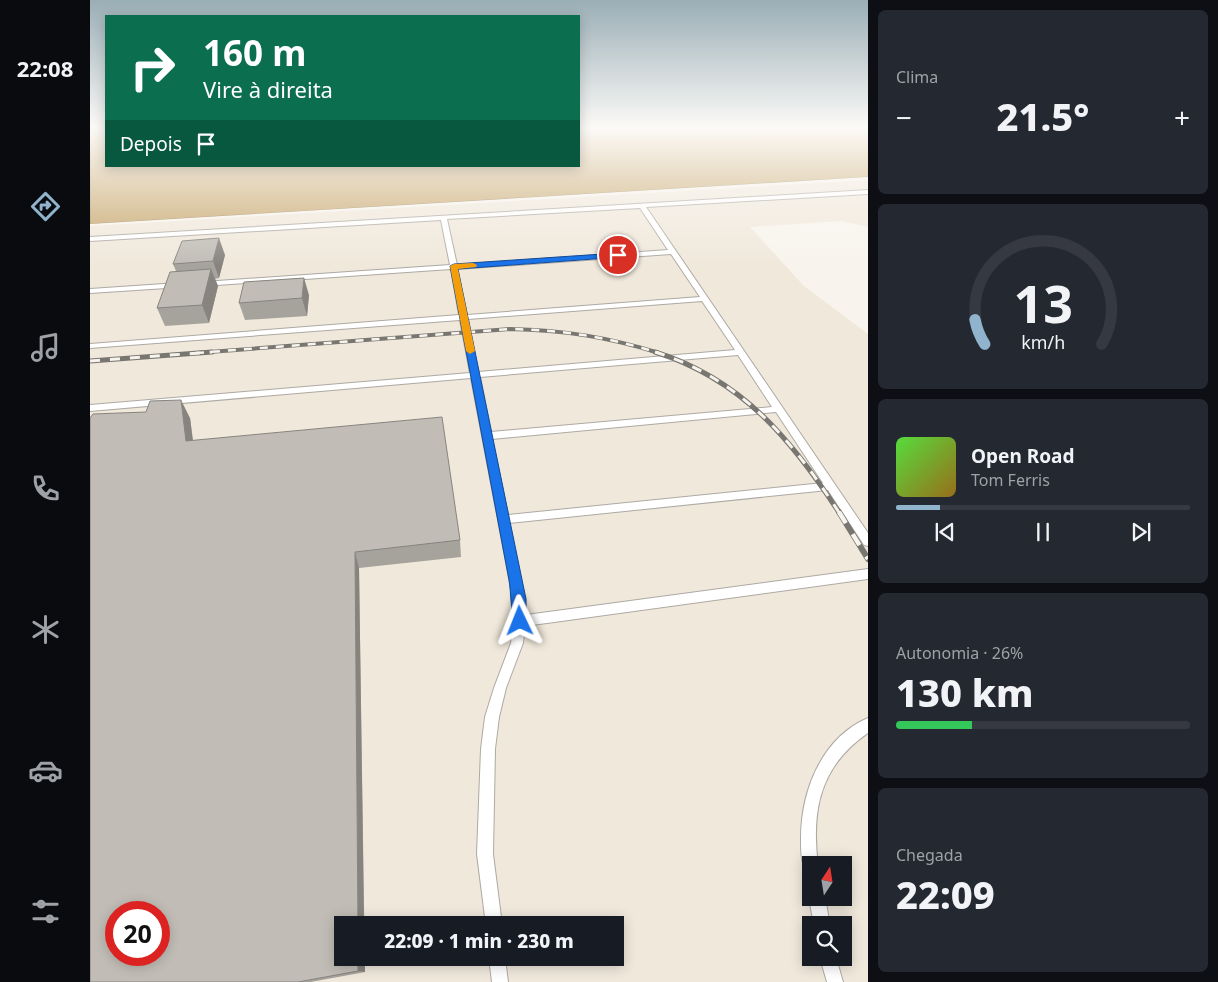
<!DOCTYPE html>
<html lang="pt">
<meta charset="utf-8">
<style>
:root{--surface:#171b24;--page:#242831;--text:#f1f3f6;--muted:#9ea1a6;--line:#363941;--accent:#90b4cd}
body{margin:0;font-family:"Noto Sans",sans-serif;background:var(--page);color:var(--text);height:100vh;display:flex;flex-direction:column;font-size:19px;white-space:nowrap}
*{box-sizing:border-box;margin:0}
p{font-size:16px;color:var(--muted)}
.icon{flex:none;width:28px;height:28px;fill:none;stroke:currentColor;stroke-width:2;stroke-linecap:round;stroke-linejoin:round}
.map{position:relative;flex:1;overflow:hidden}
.sheet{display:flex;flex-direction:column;gap:10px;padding:10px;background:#0d0f14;width:350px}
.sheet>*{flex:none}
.banner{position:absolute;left:15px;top:15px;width:475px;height:152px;border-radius:0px;box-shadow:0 2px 12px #0003;background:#0b6e4f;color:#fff;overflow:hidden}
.needle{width:32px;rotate:12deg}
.fabs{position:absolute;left:712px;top:856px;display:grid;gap:10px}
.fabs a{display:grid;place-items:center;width:50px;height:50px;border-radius:0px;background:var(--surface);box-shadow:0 2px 12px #0003;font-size:25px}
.speed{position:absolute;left:15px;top:901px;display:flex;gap:10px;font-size:25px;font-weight:700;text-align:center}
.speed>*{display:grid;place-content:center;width:65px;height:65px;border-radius:50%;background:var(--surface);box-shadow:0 2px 12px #0003;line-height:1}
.speed .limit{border:8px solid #d22;background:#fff;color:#111}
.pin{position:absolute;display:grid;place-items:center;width:42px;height:42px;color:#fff;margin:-21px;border:2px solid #fff;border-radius:50%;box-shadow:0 1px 5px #0007}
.me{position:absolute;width:55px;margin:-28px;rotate:358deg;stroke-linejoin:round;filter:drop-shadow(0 0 4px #0008)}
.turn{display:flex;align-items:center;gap:18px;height:105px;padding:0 15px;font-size:22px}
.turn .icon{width:65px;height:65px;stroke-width:2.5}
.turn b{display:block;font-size:35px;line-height:42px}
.then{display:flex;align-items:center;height:48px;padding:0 15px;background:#0003;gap:10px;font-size:19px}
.big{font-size:38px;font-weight:800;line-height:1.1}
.sheet .card{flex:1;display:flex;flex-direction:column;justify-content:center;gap:8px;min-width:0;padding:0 18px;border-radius:8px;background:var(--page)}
.sheet .dial{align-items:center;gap:0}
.dial svg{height:130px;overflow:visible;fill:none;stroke:var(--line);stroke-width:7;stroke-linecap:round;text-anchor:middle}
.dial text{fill:var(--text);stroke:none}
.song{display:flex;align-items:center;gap:15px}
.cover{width:60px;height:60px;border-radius:8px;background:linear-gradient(135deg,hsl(110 70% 55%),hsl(40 70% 35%))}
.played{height:5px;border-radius:2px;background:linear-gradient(90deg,var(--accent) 15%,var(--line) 15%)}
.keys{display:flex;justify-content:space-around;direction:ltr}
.heat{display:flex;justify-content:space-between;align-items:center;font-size:28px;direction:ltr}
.charge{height:8px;border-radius:4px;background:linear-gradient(90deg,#34c759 26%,var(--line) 0)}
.trip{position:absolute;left:244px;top:916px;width:290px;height:50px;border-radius:0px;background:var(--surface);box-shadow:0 2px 12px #0003;font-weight:800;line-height:50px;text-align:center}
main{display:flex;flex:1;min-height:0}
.tab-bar{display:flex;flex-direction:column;width:90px;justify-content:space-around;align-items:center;background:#090b0e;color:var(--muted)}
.tab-bar .icon{width:35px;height:35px}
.tab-bar .selected{color:var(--accent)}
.tab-bar b{font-size:22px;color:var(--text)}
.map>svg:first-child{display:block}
.built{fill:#f0e8db;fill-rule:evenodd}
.water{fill:#c6a56b;stroke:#9a835a}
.pier{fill:#f8f4ed}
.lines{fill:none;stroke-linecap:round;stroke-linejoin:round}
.service-casing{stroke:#ada9a3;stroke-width:2}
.service{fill:#fff;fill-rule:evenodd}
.rail-far2-casing{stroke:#787671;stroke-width:4}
.rail-far1-casing{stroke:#787671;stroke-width:5}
.rail-casing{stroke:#787671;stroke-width:6}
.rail-far2{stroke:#f8f4ed;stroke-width:2.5;stroke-dasharray:8;stroke-linecap:butt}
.rail-far1{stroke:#f8f4ed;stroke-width:3;stroke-dasharray:10;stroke-linecap:butt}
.rail{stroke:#f8f4ed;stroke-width:4.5;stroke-dasharray:13;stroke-linecap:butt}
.wall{fill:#a6a39d}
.shaded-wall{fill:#87847f}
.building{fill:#c1bdb6;stroke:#87847f;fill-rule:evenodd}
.route{fill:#1a73e8;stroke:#114b97}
.slow{fill:#f59e0b}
</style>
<main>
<nav class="tab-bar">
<b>22:08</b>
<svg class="icon selected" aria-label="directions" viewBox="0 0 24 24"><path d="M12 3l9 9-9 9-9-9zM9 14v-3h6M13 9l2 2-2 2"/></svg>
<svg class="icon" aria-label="music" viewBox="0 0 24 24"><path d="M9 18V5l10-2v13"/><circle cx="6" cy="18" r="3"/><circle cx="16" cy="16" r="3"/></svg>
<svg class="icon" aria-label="phone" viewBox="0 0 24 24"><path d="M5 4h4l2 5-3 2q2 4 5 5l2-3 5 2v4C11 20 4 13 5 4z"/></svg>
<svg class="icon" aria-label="climate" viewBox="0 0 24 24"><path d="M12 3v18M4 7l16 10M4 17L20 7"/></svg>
<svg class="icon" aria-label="car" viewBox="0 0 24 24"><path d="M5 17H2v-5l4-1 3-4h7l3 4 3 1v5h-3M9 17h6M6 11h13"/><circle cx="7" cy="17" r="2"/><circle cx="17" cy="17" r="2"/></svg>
<svg class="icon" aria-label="filters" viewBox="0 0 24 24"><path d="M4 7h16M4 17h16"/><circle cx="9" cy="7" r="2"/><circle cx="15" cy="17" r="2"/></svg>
</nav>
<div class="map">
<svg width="778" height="982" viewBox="0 0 778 982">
<rect width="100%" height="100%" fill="#f8f4ed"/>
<!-- built -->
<path class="built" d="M 778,177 L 778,227 L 751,221 L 660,227 L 714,286 L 778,334 L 778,982 L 0,982 L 0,224 ZM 721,865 L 754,865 L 754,898 L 721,898 ZM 26,912 L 69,912 L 69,955 L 26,955 ZM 252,925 L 525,925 L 525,958 L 252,958 ZM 721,925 L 754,925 L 754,958 L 721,958 Z"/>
<!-- water -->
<polygon class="water" points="0,129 16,129 16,166 489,166 489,129 778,129 778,177 0,224"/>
<!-- pier -->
<polygon class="pier" points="778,177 778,180 0,226 0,224"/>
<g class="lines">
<defs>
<g id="service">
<path d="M 778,190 L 778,194 L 556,207 L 778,533 L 778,546 L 774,545 L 738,490 L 419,523 L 435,599 L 436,615 L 778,569 L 778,579 L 435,626 L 433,643 L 416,688 L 409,717 L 405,749 L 403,854 L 412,925 L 396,925 L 387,854 L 391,749 L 395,717 L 404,688 L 421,643 L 424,621 L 423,599 L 381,378 L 0,411 L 0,405 L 380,373 L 370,320 L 0,348 L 0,344 L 369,315 L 361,269 L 113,286 L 109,284 L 113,282 L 360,265 L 351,220 L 0,241 L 0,237 ZM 550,208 L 578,250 L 367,265 L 357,219 ZM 581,254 L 610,297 L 377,315 L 367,269 ZM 612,301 L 645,350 L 388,372 L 378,319 ZM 648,355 L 682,407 L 401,432 L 390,377 ZM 686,412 L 733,483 L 418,515 L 402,439 Z"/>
<polygon points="89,283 93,285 92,287 0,293 0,289"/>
<path d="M 778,718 L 778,733 C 730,766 721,810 728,865 L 721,865 L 721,875 L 716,872 C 711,862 711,850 711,838 C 711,792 731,738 778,718 Z"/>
<polygon points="721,893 721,898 735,898 740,925 724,925 719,898"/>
<polygon points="399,958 415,958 418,982 402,982"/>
<polygon points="730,958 746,958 753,982 737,982"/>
</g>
</defs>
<!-- service casing -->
<use href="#service" class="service-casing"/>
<!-- service -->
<use href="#service" class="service"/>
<defs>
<path id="rail-far2" d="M 106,353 L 420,329 C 473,330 518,337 569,353"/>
<g id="rail-far1">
<path d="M 565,352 C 652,379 702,440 750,514"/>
<polyline points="0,361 122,352"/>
</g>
<polyline id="rail" points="749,512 778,559"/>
</defs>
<!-- rail-far2 casing -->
<use href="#rail-far2" class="rail-far2-casing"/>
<!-- rail-far1 casing -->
<use href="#rail-far1" class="rail-far1-casing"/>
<!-- rail casing -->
<use href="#rail" class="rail-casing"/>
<!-- rail-far2 -->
<use href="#rail-far2" class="rail-far2"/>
<!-- rail-far1 -->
<use href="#rail-far1" class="rail-far1"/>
<!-- rail -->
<use href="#rail" class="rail"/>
</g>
<!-- wall -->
<g class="wall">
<polygon points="135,255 129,278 125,279 128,286 119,323 75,326 67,308 86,271 83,264"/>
<polygon points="219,295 217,316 155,320 149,303"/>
<polygon points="56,412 100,418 103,440 370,540 371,557 269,568 275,972 221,982 0,982"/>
</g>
<!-- shaded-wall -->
<g class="shaded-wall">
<polygon points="129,238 135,255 129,278 123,261"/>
<polygon points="121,269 128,286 119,323 112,305"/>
<polygon points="214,278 219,295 217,316 212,298"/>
<polygon points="91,400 100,418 105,459 96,441"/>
<polygon points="265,552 269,568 274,925 268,925"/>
<polygon points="268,958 275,958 275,972 268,971"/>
</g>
<!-- building -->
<g class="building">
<polygon points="129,238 123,261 83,264 92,241"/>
<polygon points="121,269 112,305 67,308 80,272"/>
<polygon points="214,278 212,298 149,303 154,282"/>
<path d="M 91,400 L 96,441 L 352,417 L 370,540 L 265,552 L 268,925 L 252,925 L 252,958 L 268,958 L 268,971 L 208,982 L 0,982 L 0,418 L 3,414 L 56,412 L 60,401 ZM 26,912 L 69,912 L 69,955 L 26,955 Z"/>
</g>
<!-- sky -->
<linearGradient id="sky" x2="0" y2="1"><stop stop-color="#9aaeb6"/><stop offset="0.48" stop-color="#fcfaf7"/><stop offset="1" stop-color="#fcfaf7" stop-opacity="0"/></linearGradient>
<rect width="778" height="266" fill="url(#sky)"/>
<!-- route -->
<path class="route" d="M 528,253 L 532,255 L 531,257 L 368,269 L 436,599 L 436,621 L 434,625 L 430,627 L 425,625 C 421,617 421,591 419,580 L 360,266 L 364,264 Z"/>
<!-- slow -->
<polygon class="slow" points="383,263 387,265 386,267 368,269 385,351 380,354 376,351 360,266 364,264"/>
</svg>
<div class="fabs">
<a><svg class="needle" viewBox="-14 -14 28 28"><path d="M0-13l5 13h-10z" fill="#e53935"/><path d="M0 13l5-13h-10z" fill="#9ea1a6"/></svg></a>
<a><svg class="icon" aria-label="search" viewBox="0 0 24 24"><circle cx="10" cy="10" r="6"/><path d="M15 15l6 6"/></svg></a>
</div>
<div class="speed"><div class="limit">20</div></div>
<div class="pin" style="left:528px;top:255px;background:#d93025"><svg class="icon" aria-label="arrive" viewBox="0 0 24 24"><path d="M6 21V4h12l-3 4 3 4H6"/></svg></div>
<svg class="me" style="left:430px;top:621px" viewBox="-20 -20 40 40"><path d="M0-17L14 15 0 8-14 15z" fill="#1a73e8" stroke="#fff" stroke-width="4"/></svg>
<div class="trip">22:09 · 1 min · 230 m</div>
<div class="banner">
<div class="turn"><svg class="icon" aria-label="right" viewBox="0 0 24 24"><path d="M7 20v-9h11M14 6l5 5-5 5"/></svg><div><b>160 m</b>Vire à direita</div></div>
<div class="then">Depois<svg class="icon" aria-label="arrive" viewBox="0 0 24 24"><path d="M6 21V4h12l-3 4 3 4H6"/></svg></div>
</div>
</div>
<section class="sheet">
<div class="card"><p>Clima</p>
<div class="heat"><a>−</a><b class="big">21.5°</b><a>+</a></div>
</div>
<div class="card dial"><svg viewBox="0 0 100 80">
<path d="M14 69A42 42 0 1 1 86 69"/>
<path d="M14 69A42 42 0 0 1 8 54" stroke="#90b4cd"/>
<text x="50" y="56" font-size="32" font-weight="700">13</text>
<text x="50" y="72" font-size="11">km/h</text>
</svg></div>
<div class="card">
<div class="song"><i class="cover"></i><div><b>Open Road</b><p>Tom Ferris</p></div></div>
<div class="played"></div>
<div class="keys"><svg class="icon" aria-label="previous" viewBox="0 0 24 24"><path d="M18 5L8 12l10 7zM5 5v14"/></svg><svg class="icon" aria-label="pause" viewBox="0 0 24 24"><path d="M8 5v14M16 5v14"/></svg><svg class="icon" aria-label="next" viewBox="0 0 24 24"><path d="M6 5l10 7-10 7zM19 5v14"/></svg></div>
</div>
<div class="card"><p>Autonomia · 26%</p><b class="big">130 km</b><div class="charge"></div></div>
<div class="card"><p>Chegada</p><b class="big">22:09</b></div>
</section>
</main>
